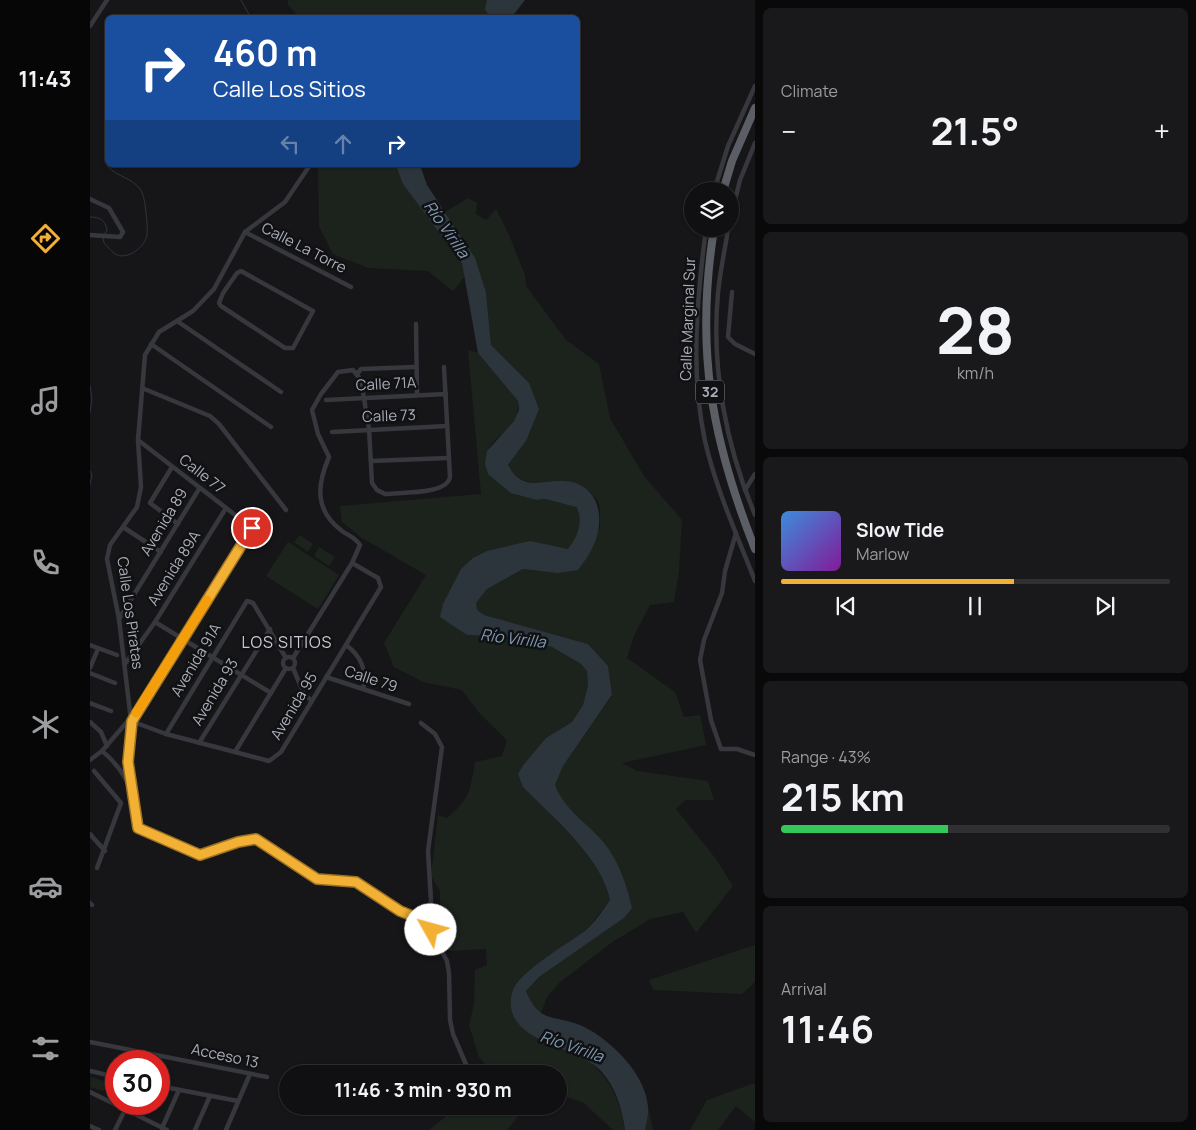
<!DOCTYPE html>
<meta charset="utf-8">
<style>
:root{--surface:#101012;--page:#19191b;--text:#f1f3f6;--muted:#9c9d9f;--line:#303032;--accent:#f2b134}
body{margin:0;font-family:Manrope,sans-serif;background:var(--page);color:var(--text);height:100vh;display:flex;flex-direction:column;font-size:19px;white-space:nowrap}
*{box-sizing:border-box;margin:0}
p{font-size:16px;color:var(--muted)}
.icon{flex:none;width:28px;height:28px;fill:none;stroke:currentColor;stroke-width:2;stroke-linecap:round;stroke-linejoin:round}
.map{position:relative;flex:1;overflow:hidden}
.details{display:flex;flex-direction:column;gap:8px;padding:8px;background:#09090a;width:441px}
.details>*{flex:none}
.top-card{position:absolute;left:15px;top:15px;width:475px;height:152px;border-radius:8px;box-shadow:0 1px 4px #0004,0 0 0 1px var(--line);background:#1a4fa0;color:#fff;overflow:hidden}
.controls{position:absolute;left:594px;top:182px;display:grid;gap:10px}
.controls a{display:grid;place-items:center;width:55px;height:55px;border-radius:50%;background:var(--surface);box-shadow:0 1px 4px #0004,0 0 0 1px var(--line);font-size:25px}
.speed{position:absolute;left:15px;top:1050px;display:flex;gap:10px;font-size:25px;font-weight:700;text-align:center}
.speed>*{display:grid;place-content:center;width:65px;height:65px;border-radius:50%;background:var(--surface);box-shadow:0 1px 4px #0004,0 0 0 1px var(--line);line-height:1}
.speed .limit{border:8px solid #d22;background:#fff;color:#111}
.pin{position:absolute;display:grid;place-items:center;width:42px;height:42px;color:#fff;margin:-21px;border:2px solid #fff;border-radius:50%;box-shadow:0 1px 5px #0007}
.me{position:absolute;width:55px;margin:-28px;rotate:308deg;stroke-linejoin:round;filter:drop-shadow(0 0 4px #0008)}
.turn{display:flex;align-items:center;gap:18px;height:105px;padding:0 25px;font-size:22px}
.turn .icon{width:65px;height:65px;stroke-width:2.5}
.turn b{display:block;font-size:35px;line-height:42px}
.lanes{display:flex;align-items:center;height:48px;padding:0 25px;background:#0003;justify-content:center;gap:25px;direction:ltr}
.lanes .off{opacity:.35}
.big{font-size:38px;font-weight:700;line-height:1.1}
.details .widget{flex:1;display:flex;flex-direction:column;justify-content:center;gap:8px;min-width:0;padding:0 18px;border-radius:8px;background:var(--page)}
.details .dial{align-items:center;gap:0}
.dial b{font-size:65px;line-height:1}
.song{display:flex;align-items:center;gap:15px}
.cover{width:60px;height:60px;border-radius:8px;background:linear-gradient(135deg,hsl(210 70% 55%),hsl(290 70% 35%))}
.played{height:5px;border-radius:2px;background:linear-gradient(90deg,var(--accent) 60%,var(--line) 60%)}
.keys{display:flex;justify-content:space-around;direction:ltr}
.heat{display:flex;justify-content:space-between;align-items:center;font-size:28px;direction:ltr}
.charge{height:8px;border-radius:4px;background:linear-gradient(90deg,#34c759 43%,var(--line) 0)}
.trip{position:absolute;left:189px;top:1065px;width:288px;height:50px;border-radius:25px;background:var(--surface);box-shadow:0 1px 4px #0004,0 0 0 1px var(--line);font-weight:700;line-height:50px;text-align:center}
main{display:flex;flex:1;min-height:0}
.menu{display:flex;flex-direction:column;width:90px;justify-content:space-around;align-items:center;background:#060607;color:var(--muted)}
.menu .icon{width:35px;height:35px}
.menu .selected{color:var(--accent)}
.menu b{font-size:22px;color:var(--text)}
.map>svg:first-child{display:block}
.green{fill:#1c231d}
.water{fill:#2c353c}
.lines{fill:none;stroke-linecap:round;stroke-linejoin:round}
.stream{stroke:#2c353c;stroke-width:1}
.river{stroke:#2c353c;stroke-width:9}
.minor{stroke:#37383d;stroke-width:4.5}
.trunk{stroke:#5b5e65;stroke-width:8}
.route-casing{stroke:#9d7322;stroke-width:12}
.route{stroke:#f2b134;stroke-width:9}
.slow{stroke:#f59e0b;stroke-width:9}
.labels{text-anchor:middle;stroke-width:5;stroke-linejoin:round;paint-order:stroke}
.shield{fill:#111113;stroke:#7b7e86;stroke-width:1}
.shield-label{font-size:14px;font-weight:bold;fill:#a8adb8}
.street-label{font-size:15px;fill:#a8adb8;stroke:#111113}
.water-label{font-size:16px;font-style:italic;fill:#7f9bb3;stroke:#111113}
.neighbourhood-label{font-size:16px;letter-spacing:1px;fill:#c9ccd4;stroke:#111113}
</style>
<main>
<nav class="menu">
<b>11:43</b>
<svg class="icon selected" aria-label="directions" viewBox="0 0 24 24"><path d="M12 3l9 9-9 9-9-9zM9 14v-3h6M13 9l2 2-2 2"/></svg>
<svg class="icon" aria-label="music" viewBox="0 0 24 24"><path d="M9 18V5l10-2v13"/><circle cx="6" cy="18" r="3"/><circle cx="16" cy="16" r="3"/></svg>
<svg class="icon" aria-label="phone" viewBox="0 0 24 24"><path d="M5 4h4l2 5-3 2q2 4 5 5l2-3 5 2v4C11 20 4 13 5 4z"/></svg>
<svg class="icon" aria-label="climate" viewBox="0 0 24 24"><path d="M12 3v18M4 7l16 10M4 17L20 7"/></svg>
<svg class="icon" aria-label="car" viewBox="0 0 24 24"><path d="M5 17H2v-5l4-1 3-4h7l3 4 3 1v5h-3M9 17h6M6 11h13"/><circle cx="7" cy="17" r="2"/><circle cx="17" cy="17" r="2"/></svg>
<svg class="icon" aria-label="filters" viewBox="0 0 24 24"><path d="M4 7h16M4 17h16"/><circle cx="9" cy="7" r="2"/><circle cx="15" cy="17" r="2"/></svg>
</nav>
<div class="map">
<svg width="665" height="1130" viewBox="0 0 665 1130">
<rect width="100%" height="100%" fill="#161618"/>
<!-- green -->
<g class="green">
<polygon points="198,0 421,0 413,18 209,17 198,5"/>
<polygon points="228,165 320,165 380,270 363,291 338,271 278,268 243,254 229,226"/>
<path d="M 378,198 L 387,203 L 386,214 L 396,220 L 406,209 L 419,235 L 435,275 L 436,286 L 476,340 L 509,364 L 520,418 L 554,476 L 592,520 L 589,571 L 584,602 L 560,605 L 544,636 L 537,658 L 585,692 L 594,717 L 610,715 L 616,745 L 532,763 L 547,771 L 618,781 L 624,800 L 595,800 L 586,809 L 626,859 L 643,886 L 606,933 L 593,912 L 560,919 L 521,943 L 469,983 L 457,997 L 451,1013 L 443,1007 L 436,991 L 449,977 L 534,918 L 515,844 L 472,801 L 465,785 L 473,766 L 522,696 L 518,667 L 498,644 L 393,615 L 387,611 L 386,603 L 397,589 L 433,569 L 467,573 L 510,528 C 510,521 511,508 508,501 C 506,498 502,495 500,492 C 475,466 439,502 418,465 L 436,441 L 439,383 L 401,345 L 396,292 L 385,259 L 355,212 Z"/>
<path d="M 378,350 L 388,353 L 428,401 C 431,428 407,432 397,451 L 447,500 L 470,496 L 483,497 C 493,517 492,531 479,549 L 466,547 L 371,569 L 364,585 L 377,635 L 421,637 L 462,647 L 491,664 L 497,671 L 498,685 L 493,705 L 482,722 L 456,738 L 434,764 L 433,787 C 462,818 512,858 520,900 L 498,928 L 448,965 L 422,992 C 434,1008 446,1030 460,1044 C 467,1051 481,1051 489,1055 C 518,1072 530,1098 535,1130 L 523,1130 L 494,1103 L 468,1094 L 468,1074 L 403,1074 L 389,1057 L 379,1025 L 384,1004 L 385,970 L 397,965 L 396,949 L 360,951 L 352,931 L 365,918 L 350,903 L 350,891 L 341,876 L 348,815 L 357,818 C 380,799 380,791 385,762 L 412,756 L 417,740 L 390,714 L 372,690 L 333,682 L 304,667 L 294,643 L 336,575 L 272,538 L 252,522 L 250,506 L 391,494 Z"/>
<polygon points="210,535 223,544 218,552 204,542"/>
<polygon points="198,542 249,575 228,609 176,576"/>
<polygon points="229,547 245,557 239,566 224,556"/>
<polygon points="665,945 665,982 652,994 563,990 559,980"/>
<polygon points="1,1077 17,1082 14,1091 0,1087"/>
<polygon points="665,1083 665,1122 646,1106 628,1130 600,1130 617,1100"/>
<polygon points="369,1106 436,1106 417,1130 339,1130"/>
<polygon points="558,1107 563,1130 555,1130"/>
</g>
<!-- water -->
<g class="water">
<polygon points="397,0 435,0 421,18 400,17 395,9"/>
<path d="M 306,165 L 330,165 L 337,185 L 385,258 L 396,292 L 401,345 L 439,383 L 449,409 L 436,441 L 418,465 C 432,491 449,481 471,481 C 492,480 507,494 509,514 C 511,536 501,554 488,570 L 467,573 L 433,569 L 397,589 L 386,603 L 387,610 L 394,615 L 498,644 L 518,666 L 522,695 L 473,766 L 465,785 C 475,811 498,823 515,844 C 529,862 537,886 542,908 L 534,918 L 449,977 L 436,991 C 450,1025 465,1014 492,1026 C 520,1039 556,1074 558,1107 C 559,1114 556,1123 555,1130 L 535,1130 C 532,1108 526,1088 511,1071 C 487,1045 410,1043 422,993 C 427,972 478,944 496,930 C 505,922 513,910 520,900 C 512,858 462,817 433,787 L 428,774 L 434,764 L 456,738 L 482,722 L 493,705 L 498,685 L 497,671 L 491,664 L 462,647 L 421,637 L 377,635 L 350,617 L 353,604 L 371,569 L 383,558 L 397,551 L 440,541 L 478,549 C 492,531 493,516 483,497 L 470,496 L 447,500 L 421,493 L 398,474 L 395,464 L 397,451 L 424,421 L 429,410 L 428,401 L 388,353 L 372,263 L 313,184 Z"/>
</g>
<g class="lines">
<!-- stream -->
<g class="stream">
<polyline points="151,0 161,18"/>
<path d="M 0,217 C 10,217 15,220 17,230 L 15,234"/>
<path d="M 13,238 L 14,243 C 17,246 21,251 25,254 C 37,261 55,247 57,235 C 58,226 56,213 55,204 C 54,200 53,192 50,189 C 38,172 5,176 18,145"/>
<polyline points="0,386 2,399 0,413"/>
<polyline points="0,471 2,474 0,485"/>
</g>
<!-- river -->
<polyline class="river" points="454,494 492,504 492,509"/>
<!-- minor -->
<g class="minor">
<polyline points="0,26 17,0"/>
<polyline points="624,191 638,146 665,86"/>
<polyline points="0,199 19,208 33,232 30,237 0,235"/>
<polyline points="640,220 650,180 665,143"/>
<path d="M 616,229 C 607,298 600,371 615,441 C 626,489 647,535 665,581"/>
<path d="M 638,229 C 635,250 630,271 628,293 C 621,368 636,446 665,515"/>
<polyline points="155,232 261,287"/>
<polygon points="151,271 223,311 203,348 195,348 131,306 129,303 133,293 147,273"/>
<polyline points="642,292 638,337 645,344 665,354"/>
<polyline points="87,321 191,392"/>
<polyline points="326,324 327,395"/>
<polyline points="61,344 181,427"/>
<polyline points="267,374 271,369 325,367"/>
<polyline points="52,388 120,416 129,424 196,510"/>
<polyline points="236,400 356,394"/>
<polyline points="242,432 357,426"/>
<polyline points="281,461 358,458"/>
<polyline points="82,467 60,503 88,524"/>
<polyline points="655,490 665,474"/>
<polyline points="33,527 71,552"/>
<polyline points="646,533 635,571 632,593 614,640 610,660 621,720 631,749 647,749 665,755"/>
<polyline points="29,619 109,489"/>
<polyline points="65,622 181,693"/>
<polyline points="0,645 27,655"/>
<path d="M 256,645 C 270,655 278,671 273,689"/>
<circle cx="199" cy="663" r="6"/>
<path d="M 203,658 L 262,563 L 270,545 C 265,537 259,536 252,531 C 224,510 227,485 239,457 L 228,434 L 222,410 L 231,394 L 248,372 L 263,370 L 271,380 L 279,429 L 282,483 L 287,490 L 295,494 C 310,492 357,495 360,477 L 354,367"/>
<polyline points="35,664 65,622 136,508"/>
<polyline points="0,668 8,649"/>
<polyline points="203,668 214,694 222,701"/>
<polyline points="0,673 25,683"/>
<polyline points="236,677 319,704"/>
<polyline points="0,703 21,711"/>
<polyline points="41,721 29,619 17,559 20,545 47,507 51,487 48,440 55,355 69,332 103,311 124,289 155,232 195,202 220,165"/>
<polyline points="41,721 76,734 145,752 196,668"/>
<polyline points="0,722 11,732 17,746"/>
<polyline points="331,723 345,734 352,747 338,851 341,901 335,921"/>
<polyline points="76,734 157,601 163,603 196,658"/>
<polyline points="109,743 180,629"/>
<path d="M 12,751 C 28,764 39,781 44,800 C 46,810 43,823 51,831 L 110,855 L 148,841 L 166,839 L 227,879 L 266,883 L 310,911 L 335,921 L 357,961 L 359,973 L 360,1020 L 363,1034 L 380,1074"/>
<polyline points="145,752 179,761 191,752 291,587 288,578 262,563"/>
<polyline points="0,760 12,751 37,722 41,721"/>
<polyline points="4,771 31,803 7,868"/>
<polyline points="43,792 38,762 41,721 162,528 48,440"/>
<polyline points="0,834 15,851"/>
<polyline points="0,903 2,905"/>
<polyline points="0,1042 177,1077"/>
<polyline points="52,1061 53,1052"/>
<polyline points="0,1071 26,1077"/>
<polyline points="69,1086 148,1101"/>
<polyline points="0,1092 77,1130"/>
<polyline points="0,1126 9,1130"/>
<polyline points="72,1128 89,1090"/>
<polyline points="25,1130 35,1110"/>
<polyline points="105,1130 120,1096"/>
<polyline points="136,1130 160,1074"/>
</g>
<!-- trunk -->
<g class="trunk">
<polyline points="633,191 642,161 665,108"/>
<path d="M 624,229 C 605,348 621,438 665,549"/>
</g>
</g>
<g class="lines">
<defs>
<polyline id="route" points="162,528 42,721 38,762 48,828 110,855 148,842 166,839 227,879 266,882 310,911 335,921 341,930"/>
</defs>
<!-- route casing -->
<use href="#route" class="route-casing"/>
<!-- route -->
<use href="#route" class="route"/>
<!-- slow -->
<polyline class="slow" points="46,713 117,600"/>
</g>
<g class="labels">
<!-- shield labels -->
<rect class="shield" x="606" y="380.5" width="28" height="23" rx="4"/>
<g class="shield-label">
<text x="620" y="397">32</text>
</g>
<!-- street labels -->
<g class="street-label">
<text transform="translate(214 248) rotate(27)" y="5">Calle La Torre</text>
<text transform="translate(598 319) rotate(-88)" y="5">Calle Marginal Sur</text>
<text transform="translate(296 384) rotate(-3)" y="5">Calle 71A</text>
<text transform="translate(299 416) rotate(-2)" y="5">Calle 73</text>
<text transform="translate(112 474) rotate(38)" y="5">Calle 77</text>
<text transform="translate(74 522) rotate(-59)" y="5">Avenida 89</text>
<text transform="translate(84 568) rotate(-58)" y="5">Avenida 89A</text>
<text transform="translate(40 613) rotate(82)" y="5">Calle Los Piratas</text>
<text transform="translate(106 660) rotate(-59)" y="5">Avenida 91A</text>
<text transform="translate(281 679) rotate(18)" y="5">Calle 79</text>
<text transform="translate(125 692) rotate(-59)" y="5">Avenida 93</text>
<text transform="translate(204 706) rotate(-59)" y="5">Avenida 95</text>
<text transform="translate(135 1056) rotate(12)" y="5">Acceso 13</text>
</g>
<!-- water labels -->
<g class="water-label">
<text transform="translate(357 229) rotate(55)" y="6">Río Virilla</text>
<text transform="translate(423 638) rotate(7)" y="6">Río Virilla</text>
<text transform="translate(482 1046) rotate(19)" y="6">Río Virilla</text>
</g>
<!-- neighbourhood labels -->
<g class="neighbourhood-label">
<text x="197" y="648">LOS SITIOS</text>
</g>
</g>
</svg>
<div class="controls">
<a><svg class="icon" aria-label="layers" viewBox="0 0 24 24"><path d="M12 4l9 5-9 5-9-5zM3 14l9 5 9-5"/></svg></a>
</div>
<div class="speed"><div class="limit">30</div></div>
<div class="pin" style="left:162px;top:528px;background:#d93025"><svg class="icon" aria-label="arrive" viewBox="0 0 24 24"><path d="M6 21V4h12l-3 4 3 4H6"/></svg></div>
<svg class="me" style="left:341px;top:930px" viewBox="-20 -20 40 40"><circle r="19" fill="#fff"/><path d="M0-13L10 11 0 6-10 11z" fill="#f2b134"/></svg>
<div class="trip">11:46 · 3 min · 930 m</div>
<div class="top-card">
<div class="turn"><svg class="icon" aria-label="right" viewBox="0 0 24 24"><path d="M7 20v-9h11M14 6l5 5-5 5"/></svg><div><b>460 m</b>Calle Los Sitios</div></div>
<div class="lanes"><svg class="icon off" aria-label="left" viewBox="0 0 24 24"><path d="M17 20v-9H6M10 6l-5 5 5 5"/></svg><svg class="icon off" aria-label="ahead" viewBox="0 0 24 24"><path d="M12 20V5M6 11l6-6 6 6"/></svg><svg class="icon" aria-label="right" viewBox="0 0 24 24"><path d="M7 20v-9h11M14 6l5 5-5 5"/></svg></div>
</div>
</div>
<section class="details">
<div class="widget"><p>Climate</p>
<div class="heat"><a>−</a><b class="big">21.5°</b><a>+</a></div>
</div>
<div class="widget dial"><b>28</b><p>km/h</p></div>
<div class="widget">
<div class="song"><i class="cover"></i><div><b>Slow Tide</b><p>Marlow</p></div></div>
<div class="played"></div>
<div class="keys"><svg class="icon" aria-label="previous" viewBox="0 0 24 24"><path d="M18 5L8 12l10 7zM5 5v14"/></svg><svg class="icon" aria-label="pause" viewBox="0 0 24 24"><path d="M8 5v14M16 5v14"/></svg><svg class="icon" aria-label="next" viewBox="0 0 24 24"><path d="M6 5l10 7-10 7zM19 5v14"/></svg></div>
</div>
<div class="widget"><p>Range · 43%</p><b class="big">215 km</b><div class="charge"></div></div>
<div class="widget"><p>Arrival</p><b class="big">11:46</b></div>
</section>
</main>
